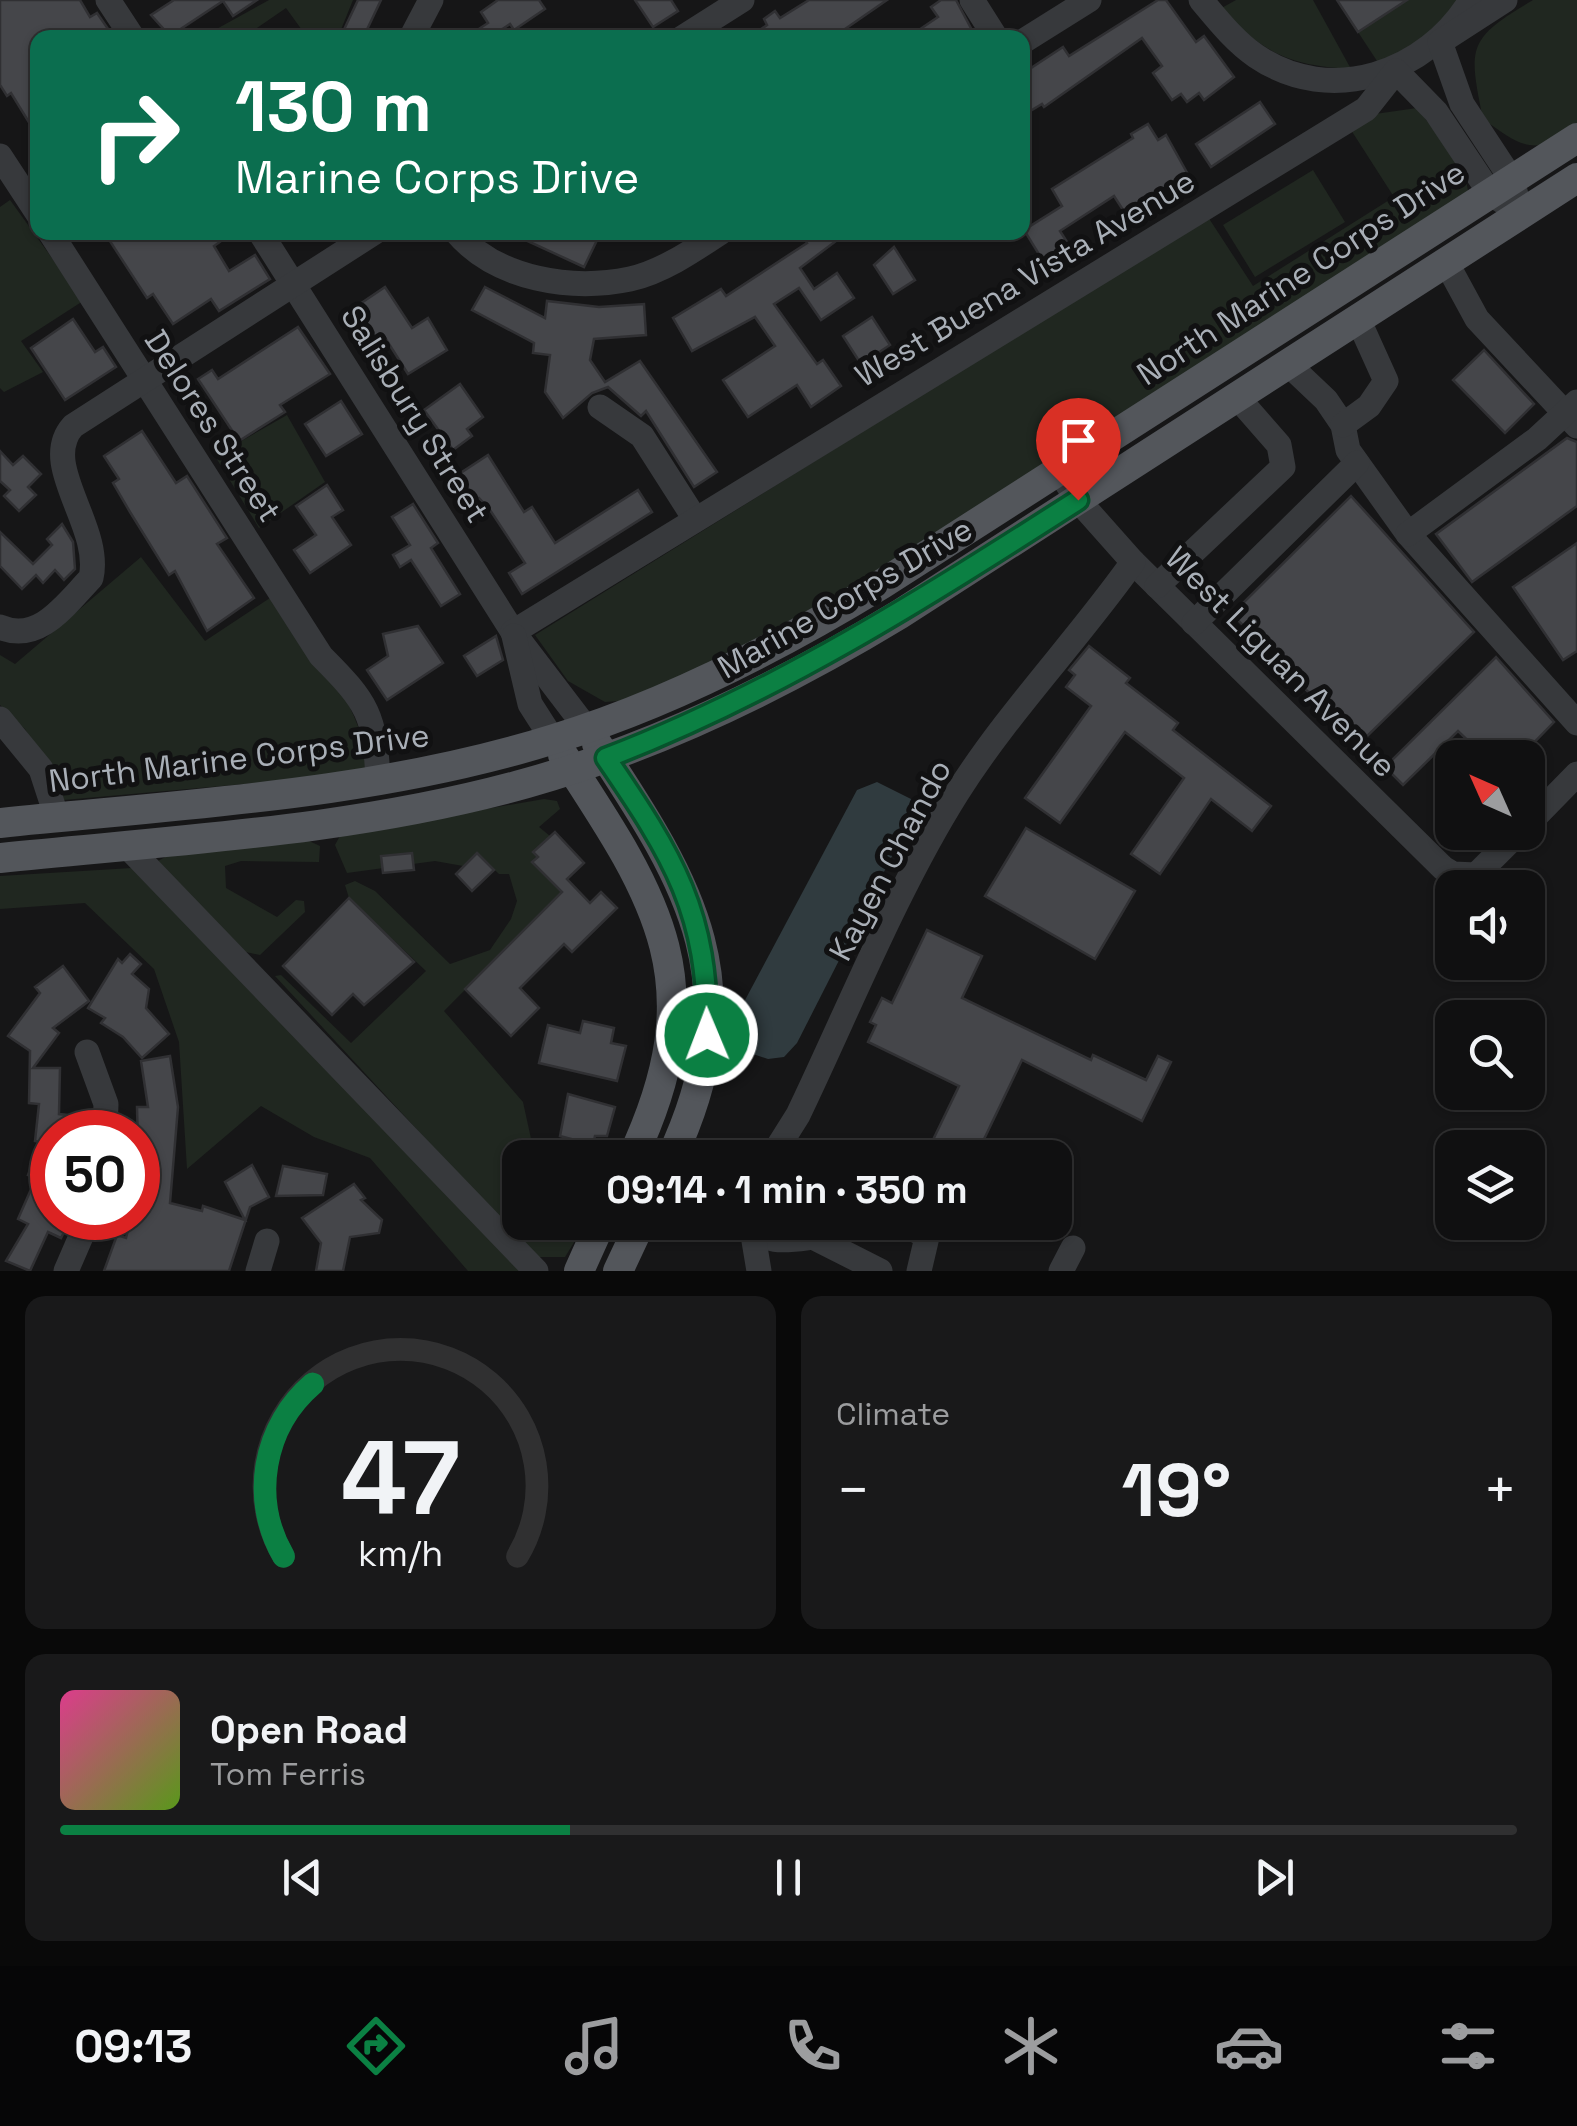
<!DOCTYPE html>
<meta charset="utf-8">
<style>
:root{--surface:#101011;--page:#19191a;--text:#f1f3f6;--muted:#9c9d9f;--line:#303031;--accent:#0b8043}
body{margin:0;font-family:"Space Grotesk",sans-serif;background:var(--page);color:var(--text);height:100vh;display:flex;flex-direction:column;font-size:38px;white-space:nowrap}
*{box-sizing:border-box;margin:0}
p{font-size:32px;color:var(--muted)}
.icon{flex:none;width:55px;height:55px;fill:none;stroke:currentColor;stroke-width:2;stroke-linecap:round;stroke-linejoin:round}
.map{position:relative;height:1271px;overflow:hidden}
.drawer{display:flex;flex-direction:column;gap:25px;padding:25px;background:#090909;flex:1}
.drawer>*{flex:none}
.hud{position:absolute;left:30px;top:30px;width:1000px;height:210px;border-radius:20px;box-shadow:0 2px 8px #0004,0 0 0 2px var(--line);background:#0b6e4f;color:#fff;overflow:hidden}
.needle{width:65px;rotate:315deg}
.buttons{position:absolute;left:1435px;top:740px;display:grid;gap:20px}
.buttons a{display:grid;place-items:center;width:110px;height:110px;border-radius:20px;background:var(--surface);box-shadow:0 2px 8px #0004,0 0 0 2px var(--line);font-size:50px}
.speed{position:absolute;left:30px;top:1110px;display:flex;gap:20px;font-size:50px;font-weight:700;text-align:center}
.speed>*{display:grid;place-content:center;width:130px;height:130px;border-radius:50%;background:var(--surface);box-shadow:0 2px 8px #0004,0 0 0 2px var(--line);line-height:1}
.speed .limit{border:15px solid #d22;background:#fff;color:#111}
.pin{position:absolute;display:grid;place-items:center;width:85px;height:85px;color:#fff;margin:-102px -42px;border-radius:50% 50% 50% 0;rotate:-45deg;box-shadow:0 0 10px #0007}
.pin .icon{rotate:45deg}
.me{position:absolute;width:110px;margin:-55px;rotate:359deg;stroke-linejoin:round;filter:drop-shadow(0 0 8px #0008)}
.turn{display:flex;align-items:center;gap:35px;height:210px;padding:0 40px;font-size:45px}
.turn .icon{width:130px;height:130px;stroke-width:2.5}
.turn b{display:block;font-size:70px;line-height:85px}
.big{font-size:75px;font-weight:800;line-height:1.1}
.drawer .card{flex:1;display:flex;flex-direction:column;justify-content:center;gap:15px;min-width:0;padding:0 35px;border-radius:20px;background:var(--page)}
.drawer .dial{align-items:center;gap:0}
.dial svg{height:260px;overflow:visible;fill:none;stroke:var(--line);stroke-width:7;stroke-linecap:round;text-anchor:middle}
.dial text{fill:var(--text);stroke:none}
.song{display:flex;align-items:center;gap:30px}
.cover{width:120px;height:120px;border-radius:15px;background:linear-gradient(135deg,hsl(330 70% 55%),hsl(90 70% 35%))}
.played{height:10px;border-radius:5px;background:linear-gradient(90deg,var(--accent) 35%,var(--line) 35%)}
.keys{display:flex;justify-content:space-around;direction:ltr}
.heat{display:flex;justify-content:space-between;align-items:center;font-size:55px;direction:ltr}
.drawer .tiles{flex:1;display:grid;gap:25px;grid-template-columns:1fr 1fr}
.card:last-child{grid-column:span 2}
.trip{position:absolute;left:502px;top:1140px;width:570px;height:100px;border-radius:20px;background:var(--surface);box-shadow:0 2px 8px #0004,0 0 0 2px var(--line);font-weight:800;line-height:100px;text-align:center}
.tabs{display:flex;height:160px;justify-content:space-around;align-items:center;background:#060607;color:var(--muted)}
.tabs .icon{width:70px;height:70px}
.tabs .selected{color:var(--accent)}
.tabs b{font-size:45px;color:var(--text)}
.map>svg:first-child{display:block}
.green{fill:#202720}
.water{fill:#303b3f}
.building{fill:#45464a;stroke:#303033;stroke-width:2.5}
.lines{fill:none;stroke-linecap:round;stroke-linejoin:round}
.minor{stroke:#37393c;stroke-width:25}
.major{stroke:#53565b;stroke-width:30}
.route-casing{stroke:#07532c;stroke-width:25}
.route{stroke:#0b8043;stroke-width:18}
.labels{text-anchor:middle;stroke-width:10;stroke-linejoin:round;paint-order:stroke}
.street-label{font-size:32px;fill:#a9afb7;stroke:#111112}
</style>
<div class="map">
<svg width="1577" height="1271" viewBox="0 0 1577 1271">
<rect width="100%" height="100%" fill="#161617"/>
<!-- green -->
<g class="green">
<polygon points="269,0 353,0 338,37 307,37 286,8 244,37 202,37"/>
<path d="M 1236,0 L 1313,0 L 1351,69 C 1285,65 1268,53 1218,10 Z"/>
<polygon points="1407,0 1462,0 1433,36 1379,64 1358,32"/>
<path d="M 1533,0 L 1577,0 L 1577,128 C 1534,157 1522,147 1483,119 C 1468,46 1467,39 1533,0 Z"/>
<polygon points="1417,108 1464,169 1468,191 844,597 648,699 605,702 568,681 535,635 1208,217 1253,286 1394,197 1351,130 1375,114"/>
<polygon points="1313,170 1345,222 1255,277 1223,225"/>
<polygon points="10,200 83,301 21,341 43,372 4,392 0,388 0,207"/>
<polygon points="287,415 325,482 259,528 215,456"/>
<path d="M 141,557 L 205,641 L 273,596 C 315,654 361,699 369,773 L 64,800 L 25,729 L 0,705 L 0,655 L 15,664 Z"/>
<polygon points="544,799 557,801 560,809 539,827 550,836 534,852 538,857 533,862 562,892 444,1011 523,1102 535,1157 520,1158 520,1222 586,1223 565,1257 535,1257 275,976 281,975 351,1043 426,971 349,898 345,885 355,881 375,891 450,964 490,950 511,919 517,901 509,874 499,874 477,853 463,866 435,861 347,873 335,845 341,834"/>
<polygon points="298,836 320,846 319,862 241,861 225,866 226,888 277,917 296,900 304,901 305,912 260,955 241,951 158,861 174,852"/>
<polygon points="132,868 522,1271 468,1271 370,1158 314,1137 261,1106 187,1169 179,1042 154,969 85,903 0,909 0,876"/>
</g>
<!-- water -->
<polygon class="water" points="877,782 919,803 797,1043 784,1057 768,1059 747,1052 739,1032 744,1002 857,790"/>
<!-- building -->
<g class="building">
<polygon points="0,0 80,0 90,17 97,13 113,36 38,38 38,137 11,93 7,96 0,85"/>
<polygon points="174,0 257,0 233,16 223,1 170,36 151,15"/>
<polygon points="358,0 381,0 363,38 340,38"/>
<polygon points="498,0 539,0 545,9 514,30 510,24 489,38 465,38 488,23 481,12"/>
<polygon points="635,0 671,0 678,11 653,27"/>
<polygon points="809,0 887,0 832,38 748,38 767,25 764,19 775,11 780,18"/>
<polygon points="941,0 956,0 973,32 964,38 907,38 938,17 931,7"/>
<polygon points="1158,0 1166,0 1196,42 1204,36 1234,77 1204,100 1199,93 1187,102 1181,94 1172,100 1153,73 1162,66 1142,38 1044,107 1042,104 1022,116 1022,74 1063,47 1069,56"/>
<polygon points="1337,0 1407,0 1358,32"/>
<polygon points="1260,102 1275,124 1211,167 1196,144"/>
<polygon points="1148,124 1158,140 1166,135 1190,178 1125,213 1114,196 1060,231 1071,248 1045,264 1024,230 1062,206 1052,189 1133,138 1131,134"/>
<polygon points="104,232 234,232 214,246 229,271 255,255 270,279 219,311 211,299 173,324 153,294 147,298"/>
<polygon points="508,232 601,232 584,267"/>
<polygon points="812,232 848,232 800,268 814,289 837,273 854,298 821,320 799,288 774,304 817,364 823,360 841,386 811,407 797,385 748,417 723,380 775,346 755,317 692,351 673,318 721,289 726,296 807,243 804,238"/>
<polygon points="894,247 915,280 893,294 874,265"/>
<polygon points="385,287 412,328 428,318 447,350 408,374 384,336 367,348 345,314"/>
<polygon points="485,287 545,318 547,301 599,307 644,304 646,335 594,339 590,360 605,382 640,361 717,472 694,487 646,411 641,416 608,387 592,393 563,418 545,392 550,355 533,353 534,343 472,310"/>
<polygon points="872,317 890,345 861,364 843,336"/>
<polygon points="73,319 95,352 103,347 116,367 65,400 31,348"/>
<polygon points="298,327 330,374 280,405 285,412 239,441 198,379 212,370 218,379"/>
<polygon points="1484,350 1534,404 1505,433 1453,380"/>
<polygon points="460,384 483,417 467,429 472,436 453,450 424,410"/>
<polygon points="341,401 362,434 326,456 305,424"/>
<polygon points="142,431 176,483 187,476 227,538 217,544 254,598 207,631 175,571 169,575 130,512 113,483 119,479 104,456"/>
<polygon points="1567,438 1577,442 1577,506 1472,582 1436,534"/>
<polygon points="0,451 13,465 23,456 41,474 28,487 36,495 19,511 4,496 10,490 0,481"/>
<polygon points="488,455 524,512 532,507 555,543 638,490 652,512 522,594 509,573 525,563 490,510 479,498 472,502 456,476"/>
<polygon points="327,485 343,510 332,517 351,545 310,573 294,550 316,535 296,506"/>
<polygon points="1351,496 1474,632 1359,744 1232,614"/>
<polygon points="413,504 438,543 431,548 460,594 441,606 411,560 400,567 393,555 410,545 392,517"/>
<polygon points="62,524 73,542 75,569 64,580 55,570 43,583 36,575 22,589 0,566 0,532 33,564 52,545 47,539"/>
<polygon points="1577,543 1577,651 1563,660 1513,587"/>
<polygon points="418,626 443,663 387,700 367,670 388,656 383,634"/>
<polygon points="496,636 503,660 477,676 464,656"/>
<polygon points="1089,646 1130,678 1126,683 1178,723 1173,730 1271,806 1252,831 1211,799 1160,874 1131,854 1184,778 1125,732 1060,823 1025,798 1091,706 1066,687 1075,675 1069,670"/>
<polygon points="1496,657 1554,722 1519,758 1486,758 1458,731 1403,785 1385,767"/>
<polygon points="1026,828 1135,891 1095,959 985,896"/>
<polygon points="555,832 584,863 567,879 590,903 601,892 617,908 572,952 564,944 520,988 539,1008 511,1036 465,989 562,892 532,862 538,857 533,852"/>
<polygon points="412,853 414,870 383,873 381,856"/>
<polygon points="477,853 494,870 472,891 456,874"/>
<polygon points="349,898 414,962 364,1005 353,994 332,1015 283,966"/>
<polygon points="927,930 982,956 962,998 1091,1060 1093,1055 1146,1080 1158,1056 1171,1062 1142,1121 1022,1060 975,1158 956,1158 931,1144 959,1086 868,1042 876,1025 870,1022 882,998 892,1003"/>
<polygon points="130,954 141,964 132,974 149,989 146,1008 169,1034 142,1058 123,1037 101,1023 105,1018 88,1008 118,959 122,963"/>
<polygon points="63,966 89,1001 53,1028 59,1033 33,1068 60,1068 59,1114 89,1117 88,1132 52,1132 52,1218 71,1218 61,1238 48,1232 30,1271 6,1261 28,1224 18,1219 36,1178 28,1175 40,1142 35,1141 39,1104 29,1103 30,1051 8,1036 40,993 35,987"/>
<polygon points="583,1021 614,1028 611,1043 626,1046 617,1081 539,1063 548,1025 580,1033"/>
<polygon points="170,1056 178,1107 170,1203 202,1211 203,1206 245,1220 225,1182 252,1165 269,1197 250,1207 229,1271 104,1271 117,1235 126,1238 131,1218 138,1218 141,1146 138,1146 137,1107 148,1107 141,1061"/>
<polygon points="568,1094 615,1107 607,1136 595,1136 593,1145 560,1136"/>
<polygon points="283,1166 327,1174 323,1195 276,1196"/>
<polygon points="354,1184 365,1198 361,1200 382,1220 379,1233 350,1237 343,1271 316,1271 321,1243 302,1218"/>
</g>
<g class="lines">
<!-- minor -->
<g class="minor">
<polyline points="108,0 133,38"/>
<polyline points="972,0 996,38"/>
<path d="M 1201,0 C 1217,19 1235,42 1256,56 C 1331,107 1427,73 1471,0"/>
<polyline points="1505,0 1440,42 1462,104 1512,180 1516,195"/>
<polyline points="411,38 431,0"/>
<polyline points="682,38 742,0"/>
<polyline points="1022,42 1089,0"/>
<polyline points="0,156 38,214"/>
<path d="M 50,232 L 321,656 C 368,703 375,715 378,780"/>
<polyline points="260,232 513,632 587,729"/>
<path d="M 456,232 C 497,280 572,291 630,279 C 662,272 694,250 721,232"/>
<polyline points="1446,262 1477,319 1577,426"/>
<polyline points="1288,364 1326,400 1343,425 1348,450 1408,534 1577,723"/>
<polyline points="600,407 642,436 695,519"/>
<polyline points="1343,425 1369,406 1386,381 1358,319"/>
<polyline points="1408,534 1537,439 1577,402"/>
<polyline points="1133,562 1443,868 1453,874 1476,875 1519,832"/>
<polyline points="1157,586 1283,467 1279,445 1237,397"/>
<polyline points="1194,623 1357,463"/>
<path d="M 0,627 C 39,644 66,604 91,578 C 103,526 38,465 73,426 L 375,232"/>
<polyline points="513,632 1366,109 1396,71 1436,112 1490,193 1521,214"/>
<polyline points="514,636 530,704 553,740"/>
<polyline points="0,719 41,769 57,818"/>
<polyline points="1528,824 1577,774"/>
<polyline points="126,845 536,1271"/>
<polyline points="87,1052 106,1104 105,1132"/>
<path d="M 771,1158 L 798,1115 C 848,1011 896,890 957,793 C 1009,711 1077,641 1133,562 L 1077,499 L 1059,471"/>
<path d="M 749,1222 C 763,1246 790,1240 813,1237 L 822,1222"/>
<polyline points="902,1222 927,1237 919,1271"/>
<polyline points="752,1229 759,1271"/>
<polyline points="813,1237 880,1271"/>
<polyline points="66,1271 89,1218"/>
<polyline points="258,1271 267,1241"/>
<polyline points="1061,1271 1073,1248"/>
</g>
<!-- major -->
<g class="major">
<path d="M 597,744 C 692,887 752,986 671,1158"/>
<path d="M 563,755 C 659,901 714,984 632,1158"/>
<path d="M 0,823 C 185,804 375,795 554,739 C 669,704 779,647 882,584 L 1577,138"/>
<path d="M 0,858 C 176,840 356,831 527,783 C 659,746 783,685 900,614 L 1577,178"/>
<polyline points="579,1271 601,1222"/>
<polyline points="618,1271 641,1222"/>
</g>
</g>
<g class="lines">
<defs>
<path id="route" d="M 707,1035 C 709,913 673,856 606,758 C 776,693 925,598 1078,500"/>
</defs>
<!-- route casing -->
<use href="#route" class="route-casing"/>
<!-- route -->
<use href="#route" class="route"/>
</g>
<g class="labels">
<!-- street labels -->
<g class="street-label">
<text transform="translate(1301 273) rotate(-33)" y="11">North Marine Corps Drive</text>
<text transform="translate(1025 278) rotate(-31)" y="11">West Buena Vista Avenue</text>
<text transform="translate(415 414) rotate(58)" y="11">Salisbury Street</text>
<text transform="translate(213 426) rotate(57)" y="11">Delores Street</text>
<text transform="translate(845 598) rotate(-30)" y="11">Marine Corps Drive</text>
<text transform="translate(1281 662) rotate(45)" y="11">West Liguan Avenue</text>
<text transform="translate(239 758) rotate(-7)" y="11">North Marine Corps Drive</text>
<text transform="translate(890 860) rotate(-62)" y="11">Kayen Chando</text>
</g>
</g>
</svg>
<div class="buttons">
<a><svg class="needle" viewBox="-14 -14 28 28"><path d="M0-13l5 13h-10z" fill="#e53935"/><path d="M0 13l5-13h-10z" fill="#9c9d9f"/></svg></a>
<a><svg class="icon" aria-label="sound" viewBox="0 0 24 24"><path d="M4 9h4l5-4v14l-5-4H4zM17 9q2 3 0 6"/></svg></a>
<a><svg class="icon" aria-label="search" viewBox="0 0 24 24"><circle cx="10" cy="10" r="6"/><path d="M15 15l6 6"/></svg></a>
<a><svg class="icon" aria-label="layers" viewBox="0 0 24 24"><path d="M12 4l9 5-9 5-9-5zM3 14l9 5 9-5"/></svg></a>
</div>
<div class="speed"><div class="limit">50</div></div>
<div class="pin" style="left:1078px;top:500px;background:#d93025"><svg class="icon" aria-label="arrive" viewBox="0 0 24 24"><path d="M6 21V4h12l-3 4 3 4H6"/></svg></div>
<svg class="me" style="left:707px;top:1035px" viewBox="-20 -20 40 40"><circle r="17" fill="#0b8043" stroke="#fff" stroke-width="3"/><path d="M0-11L8 9 0 5-8 9z" fill="#fff"/></svg>
<div class="trip">09:14 · 1 min · 350 m</div>
<div class="hud">
<div class="turn"><svg class="icon" aria-label="right" viewBox="0 0 24 24"><path d="M7 20v-9h11M14 6l5 5-5 5"/></svg><div><b>130 m</b>Marine Corps Drive</div></div>
</div>
</div>
<section class="drawer">
<div class="tiles">
<div class="card dial"><svg viewBox="0 0 100 80">
<path d="M14 69A42 42 0 1 1 86 69"/>
<path d="M14 69A42 42 0 0 1 23 16" stroke="#0b8043"/>
<text x="50" y="56" font-size="32" font-weight="700">47</text>
<text x="50" y="72" font-size="11">km/h</text>
</svg></div>
<div class="card"><p>Climate</p>
<div class="heat"><a>−</a><b class="big">19°</b><a>+</a></div>
</div>
<div class="card">
<div class="song"><i class="cover"></i><div><b>Open Road</b><p>Tom Ferris</p></div></div>
<div class="played"></div>
<div class="keys"><svg class="icon" aria-label="previous" viewBox="0 0 24 24"><path d="M18 5L8 12l10 7zM5 5v14"/></svg><svg class="icon" aria-label="pause" viewBox="0 0 24 24"><path d="M8 5v14M16 5v14"/></svg><svg class="icon" aria-label="next" viewBox="0 0 24 24"><path d="M6 5l10 7-10 7zM19 5v14"/></svg></div>
</div>
</div>
</section>
<nav class="tabs">
<b>09:13</b>
<svg class="icon selected" aria-label="directions" viewBox="0 0 24 24"><path d="M12 3l9 9-9 9-9-9zM9 14v-3h6M13 9l2 2-2 2"/></svg>
<svg class="icon" aria-label="music" viewBox="0 0 24 24"><path d="M9 18V5l10-2v13"/><circle cx="6" cy="18" r="3"/><circle cx="16" cy="16" r="3"/></svg>
<svg class="icon" aria-label="phone" viewBox="0 0 24 24"><path d="M5 4h4l2 5-3 2q2 4 5 5l2-3 5 2v4C11 20 4 13 5 4z"/></svg>
<svg class="icon" aria-label="climate" viewBox="0 0 24 24"><path d="M12 3v18M4 7l16 10M4 17L20 7"/></svg>
<svg class="icon" aria-label="car" viewBox="0 0 24 24"><path d="M5 17H2v-5l4-1 3-4h7l3 4 3 1v5h-3M9 17h6M6 11h13"/><circle cx="7" cy="17" r="2"/><circle cx="17" cy="17" r="2"/></svg>
<svg class="icon" aria-label="filters" viewBox="0 0 24 24"><path d="M4 7h16M4 17h16"/><circle cx="9" cy="7" r="2"/><circle cx="15" cy="17" r="2"/></svg>
</nav>
